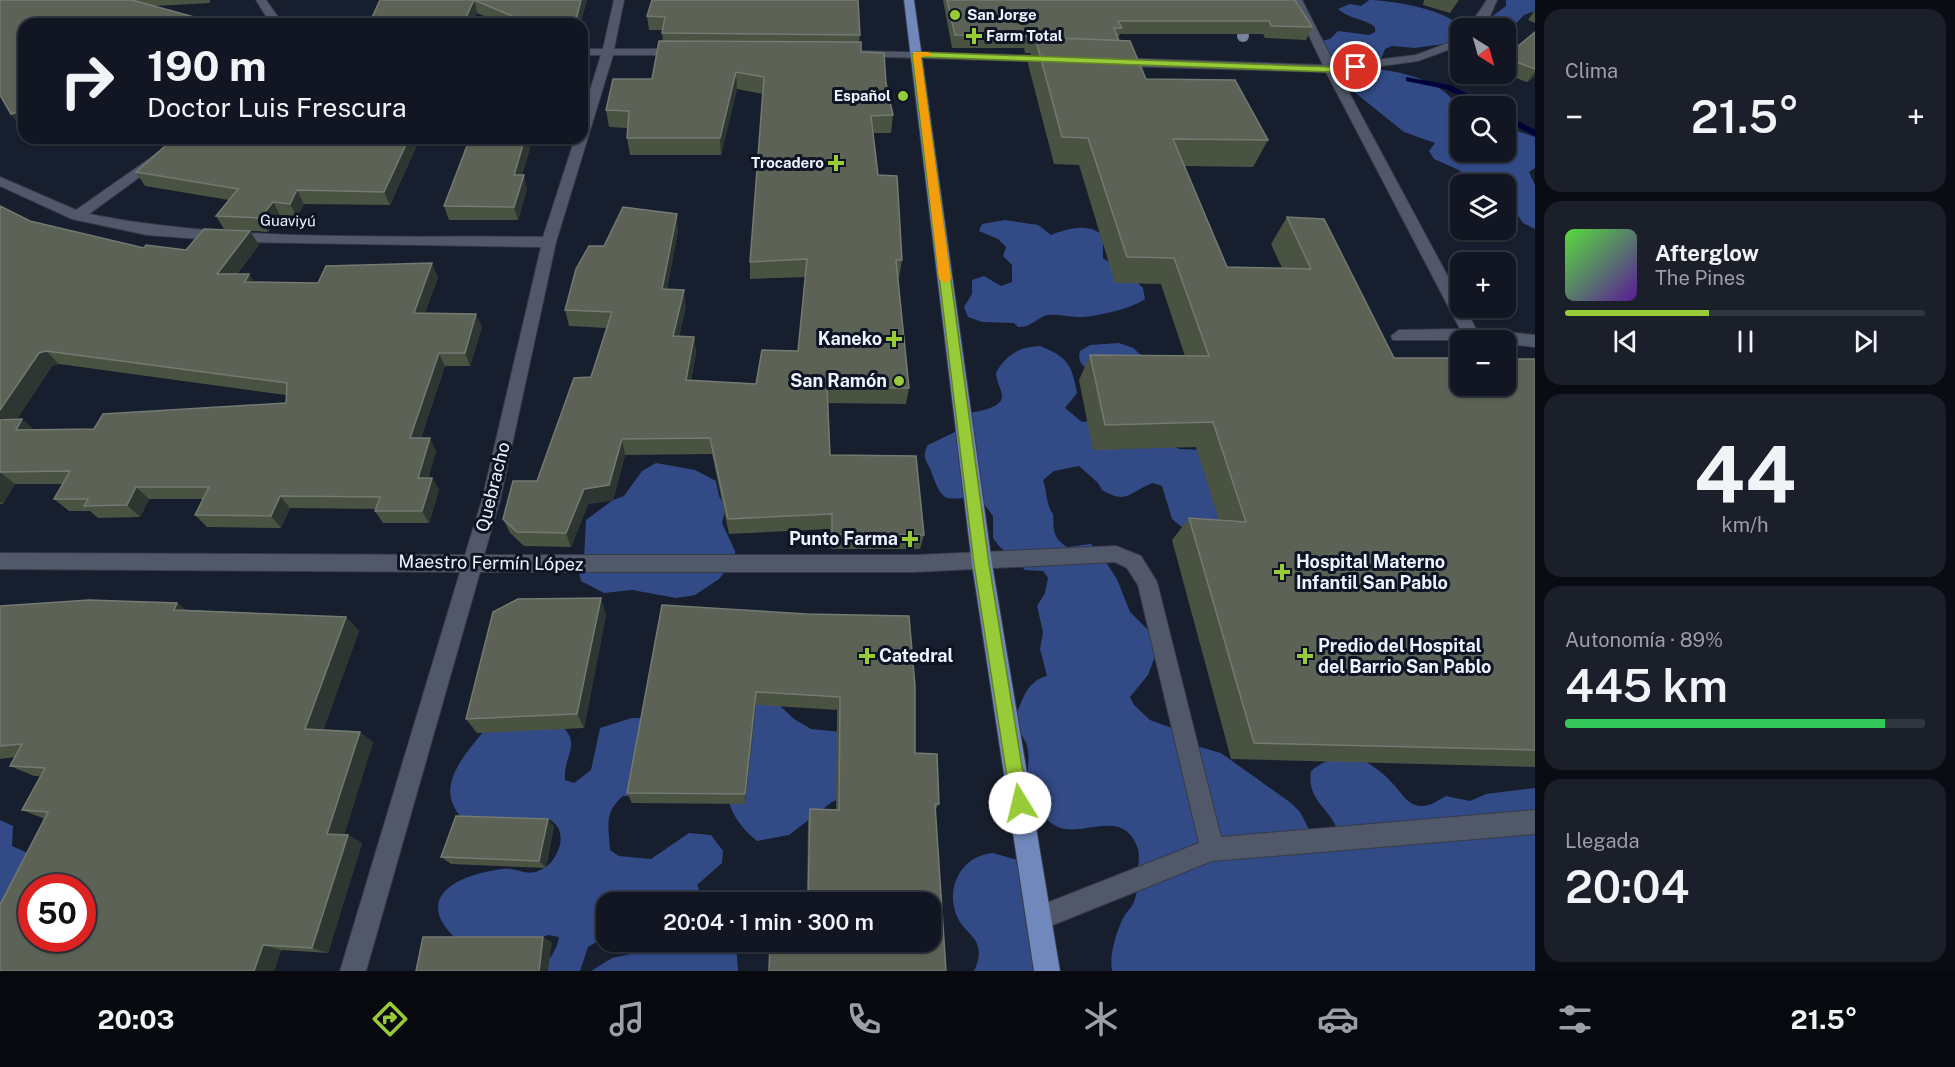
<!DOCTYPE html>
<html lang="es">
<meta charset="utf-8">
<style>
:root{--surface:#111622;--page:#1a1f2a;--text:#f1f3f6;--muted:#9c9fa5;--line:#303540;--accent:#98cb38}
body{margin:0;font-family:"Public Sans",sans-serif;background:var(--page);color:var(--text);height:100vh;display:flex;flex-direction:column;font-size:22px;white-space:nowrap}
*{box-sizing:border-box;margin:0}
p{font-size:20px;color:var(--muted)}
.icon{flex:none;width:33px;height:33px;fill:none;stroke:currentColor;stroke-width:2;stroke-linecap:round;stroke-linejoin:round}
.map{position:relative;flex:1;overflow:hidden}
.panel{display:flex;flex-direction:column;gap:9px;padding:9px;background:#090c13;width:420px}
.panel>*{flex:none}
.top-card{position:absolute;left:18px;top:18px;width:570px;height:126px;border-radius:18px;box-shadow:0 2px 4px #0004,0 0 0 2px var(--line);background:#111622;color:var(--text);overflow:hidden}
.needle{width:39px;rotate:143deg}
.fabs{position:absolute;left:1450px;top:18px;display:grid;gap:12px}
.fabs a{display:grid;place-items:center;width:66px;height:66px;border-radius:12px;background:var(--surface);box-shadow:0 2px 4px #0004,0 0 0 2px var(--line);font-size:30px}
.speed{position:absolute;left:18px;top:874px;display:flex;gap:12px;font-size:30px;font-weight:700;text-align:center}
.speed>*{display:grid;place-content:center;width:78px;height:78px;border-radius:50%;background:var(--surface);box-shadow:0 2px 4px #0004,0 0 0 2px var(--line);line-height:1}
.speed .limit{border:9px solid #d22;background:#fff;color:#111}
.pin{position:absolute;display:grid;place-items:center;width:51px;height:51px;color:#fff;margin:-26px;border:3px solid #fff;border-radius:50%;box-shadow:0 2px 6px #0007}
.me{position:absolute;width:66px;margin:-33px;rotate:351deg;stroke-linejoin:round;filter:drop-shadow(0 0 4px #0008)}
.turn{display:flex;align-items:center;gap:21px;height:126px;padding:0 30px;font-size:27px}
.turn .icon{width:78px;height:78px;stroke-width:2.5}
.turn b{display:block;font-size:42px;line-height:51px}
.big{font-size:45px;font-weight:600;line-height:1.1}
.panel .card{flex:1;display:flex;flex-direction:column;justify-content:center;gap:9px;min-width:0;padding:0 21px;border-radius:18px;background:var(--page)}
.panel .dial{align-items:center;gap:0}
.dial b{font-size:78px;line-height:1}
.song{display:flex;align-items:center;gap:18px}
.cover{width:72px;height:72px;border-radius:9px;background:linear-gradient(135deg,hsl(110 70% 55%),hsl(270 70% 35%))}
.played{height:6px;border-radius:3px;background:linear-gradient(90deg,var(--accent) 40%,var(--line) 40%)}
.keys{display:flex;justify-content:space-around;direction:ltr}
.heat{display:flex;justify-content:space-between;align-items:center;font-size:33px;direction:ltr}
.charge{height:9px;border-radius:4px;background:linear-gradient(90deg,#34c759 89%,var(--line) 0)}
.trip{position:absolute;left:596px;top:892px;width:345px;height:60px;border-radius:18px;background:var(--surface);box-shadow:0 2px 4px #0004,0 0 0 2px var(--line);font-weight:600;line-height:60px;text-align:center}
.tab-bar{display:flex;height:96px;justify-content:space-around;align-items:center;background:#07090e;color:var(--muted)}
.tab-bar .icon{width:42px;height:42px}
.tab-bar .selected{color:var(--accent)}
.tab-bar b{font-size:27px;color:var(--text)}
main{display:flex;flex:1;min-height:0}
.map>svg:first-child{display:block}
.forest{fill:#324a86}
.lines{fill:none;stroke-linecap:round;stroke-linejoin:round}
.stream{fill:#010239;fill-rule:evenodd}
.minor-casing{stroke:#373b48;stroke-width:2}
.major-casing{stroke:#373b48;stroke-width:2}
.minor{fill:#50586a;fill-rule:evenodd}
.major{fill:#7188bd;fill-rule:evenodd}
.tree{fill:#77839e}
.wall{fill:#4a5242;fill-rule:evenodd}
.shaded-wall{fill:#2e3631}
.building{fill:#5c6356;stroke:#737a71;stroke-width:1.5;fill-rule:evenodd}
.route{fill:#98cb38;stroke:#638424;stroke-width:1.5}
.slow{fill:#f59e0b}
.poi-dot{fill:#98cb38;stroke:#0e1423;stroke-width:2}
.labels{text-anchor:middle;stroke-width:6;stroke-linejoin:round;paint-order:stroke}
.far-poi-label{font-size:15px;font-weight:bold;fill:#eef3fe;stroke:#0e1423;text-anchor:start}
.far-street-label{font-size:15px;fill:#eef3fe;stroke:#0e1423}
.poi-label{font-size:18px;font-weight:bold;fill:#eef3fe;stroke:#0e1423;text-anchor:end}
.street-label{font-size:18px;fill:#eef3fe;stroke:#0e1423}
</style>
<main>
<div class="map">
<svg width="1535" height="971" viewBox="0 0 1535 971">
<rect width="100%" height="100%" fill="#171e2d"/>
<!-- forest -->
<g class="forest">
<path d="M 1369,0 C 1388,0 1455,10 1461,30 L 1451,43 L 1415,48 L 1392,46 L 1385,49 L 1381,59 L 1365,65 L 1332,66 L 1322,41 L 1330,39 L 1338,31 L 1369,35 L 1375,32 L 1375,27 C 1363,18 1349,19 1338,9 L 1350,4 L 1361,6 Z"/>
<polygon points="1506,0 1535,0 1535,11 1524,15 1511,29 1498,28 1490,22 1490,18 1506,6"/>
<path d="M 1358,69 C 1386,67 1434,77 1453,100 L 1450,104 L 1461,111 L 1461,152 L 1506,152 L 1506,127 L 1535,137 L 1535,168 L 1529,172 L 1535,185 L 1535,229 L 1523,223 L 1517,214 L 1506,208 L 1506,184 L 1474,184 L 1459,170 L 1434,159 L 1429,151 L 1435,143 L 1404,132 L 1348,87 L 1348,71 Z"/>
<path d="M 1005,220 L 1038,225 L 1051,235 C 1067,229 1089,222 1103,236 L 1103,258 L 1138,283 L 1143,288 L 1145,299 C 1134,308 1092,318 1077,317 C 1068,317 1057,314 1048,315 C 1037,317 1031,328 1018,327 L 1014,323 L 982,322 L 968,317 L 964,307 L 972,294 L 972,280 L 984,276 L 1001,286 L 1012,282 L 1012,265 L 1003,256 L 1006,247 L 998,239 L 979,231 L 982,224 Z"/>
<path d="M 1119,343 L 1133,348 L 1143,357 L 1106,377 C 1094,372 1075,368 1080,351 L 1090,345 Z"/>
<path d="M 1040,346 C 1068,357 1072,365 1077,393 L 1065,408 L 1082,422 L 1090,421 L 1180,449 L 1204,450 L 1238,515 L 1194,537 L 1172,519 L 1162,486 L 1153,483 C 1131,490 1128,506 1102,490 L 1098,483 L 1079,466 L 1054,471 L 1043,480 C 1047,491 1046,505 1053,514 C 1054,530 1052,537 1067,547 L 1091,544 L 1098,550 L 1117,579 L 1130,612 L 1151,633 L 1157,651 L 1148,675 L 1130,697 L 1134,705 L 1150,720 L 1172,728 L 1200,747 L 1221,753 L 1291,803 L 1300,812 L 1317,844 L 1338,834 C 1333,808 1306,803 1311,771 C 1343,745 1370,758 1395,786 C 1403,795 1408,805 1420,806 C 1430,807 1438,800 1446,796 L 1470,801 L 1486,794 L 1535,788 L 1535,971 L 1112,971 C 1109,955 1116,933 1123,918 C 1127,911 1133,907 1135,899 C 1138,891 1137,880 1138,872 C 1138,865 1140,856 1138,849 C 1124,806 1083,838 1058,827 C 1048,823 1038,810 1032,801 C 1022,783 1032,765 1027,746 C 1024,734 1011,727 1017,713 C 1023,697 1029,680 1047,676 L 1040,649 L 1043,632 L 1037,606 L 1045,593 L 1048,578 L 1043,571 L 1025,570 L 998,545 L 993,538 L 993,516 L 978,496 C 944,500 943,504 931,471 C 927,461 921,457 928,445 L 959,430 L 967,414 C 976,411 1001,409 1002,397 C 1002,390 996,381 996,373 C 1005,356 1020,346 1040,346 Z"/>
<polygon points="656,463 695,470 716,481 719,496 726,508 722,523 735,551 735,559 719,579 695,595 676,598 632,590 604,593 581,581 579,573 584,559 586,520 613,500 624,496 642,471"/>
<path d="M 759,703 L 779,705 L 794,719 L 811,729 L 852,733 L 852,794 L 832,802 L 789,835 L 757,841 C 712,804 727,767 735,717 Z"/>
<path d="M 632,718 L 643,718 L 635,796 L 623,796 C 603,813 609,827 610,850 L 619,856 L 651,859 L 689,833 L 711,835 L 723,851 L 722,863 L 697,885 L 705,903 L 606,903 L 606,936 L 588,947 L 580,971 L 544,971 C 548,958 557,951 559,937 L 548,935 L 537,939 L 463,945 C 409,901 452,875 503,869 C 515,867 526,876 538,871 C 549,867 555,859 559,848 C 564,835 558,819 542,818 C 535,818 527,823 520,823 C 502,825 483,823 465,823 C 460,816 453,808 451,798 C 445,771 477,741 492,721 L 560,724 C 583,745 563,754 565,780 L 574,783 L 591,770 L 600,728 Z"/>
<polygon points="0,820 13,826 12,846 37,857 32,888 0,917"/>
<path d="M 993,853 L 1027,863 L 1038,971 L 974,971 C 978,962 981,954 977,944 C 974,936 965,930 960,922 C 943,894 958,856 993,853 Z"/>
<polygon points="642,942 736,942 738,971 591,971 612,958 635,953"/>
</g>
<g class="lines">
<!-- stream -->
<g class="stream">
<polygon points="1406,77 1450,85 1491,106 1481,106 1445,89 1406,81"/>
<polygon points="1506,115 1535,130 1535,136 1506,121"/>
</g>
<defs>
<g id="minor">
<polygon points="256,0 266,0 283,24 271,24"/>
<path d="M 614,0 L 624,0 L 614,49 L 681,49 L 687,52 L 681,55 L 613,55 L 556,242 L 500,500 L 484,555 L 915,555 L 1116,546 L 1141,556 L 1157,582 L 1221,837 L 1535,810 L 1535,834 L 1212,861 L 1038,931 L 1029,928 L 1026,919 L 1029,910 L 1199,843 L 1138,585 L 1127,568 L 1115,562 L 915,572 L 480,572 L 366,971 L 340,971 L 460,572 L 0,569 L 0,553 L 465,555 L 482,500 L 541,247 L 241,242 L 147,235 L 72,219 L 0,186 L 0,177 L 76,210 L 179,138 L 193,138 L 89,214 C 235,243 395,235 543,237 L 575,138 L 582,138 L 582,116 L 601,55 L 582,55 L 582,49 L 603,49 Z"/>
<polygon points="1292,0 1302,0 1335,65 1416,55 1461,38 1461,45 1418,61 1338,72 1461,301 1461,308 1465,308 1476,329 1535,335 1535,347 1506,344 1506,340 1393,340 1391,336 1399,330 1460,329 1326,72 1116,66 1110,62 1116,58 1323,65"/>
<polygon points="1487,0 1497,0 1490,16 1479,28 1468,28"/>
<polygon points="861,51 1053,56 1059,59 1053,62 857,56 855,54"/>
</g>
<polygon id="major" points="904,0 914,0 992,564 1060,971 1034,971 972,564"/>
</defs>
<!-- minor casing -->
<use href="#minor" class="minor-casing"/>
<!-- major casing -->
<use href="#major" class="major-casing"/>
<!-- minor -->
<use href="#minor" class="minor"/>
<!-- major -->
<use href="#major" class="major"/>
</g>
<!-- trees -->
<circle class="tree" cx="1243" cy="36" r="6"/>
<!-- wall -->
<g class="wall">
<polygon points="0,0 210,0 210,3 154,6 24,24 21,128 11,114"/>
<polygon points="380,0 587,0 580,24 504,24 477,13"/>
<polygon points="652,0 860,35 859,42 861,52 886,83 893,115 891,133 873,133 878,175 902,260 899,278 897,277 909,388 906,404 828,403 830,455 924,535 920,549 831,549 830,529 729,534 712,454 625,455 613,500 588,504 571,547 524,546 510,533 503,519 537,481 591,377 606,328 569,326 565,310 604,246 678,231 667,289 686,307 679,336 694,337 696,353 691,380 756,384 798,351 806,277 750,279 750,262 763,94 737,89 721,155 630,155 627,138 628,128 609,127 606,110 652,79 663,42 662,30 649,30 647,16"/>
<polygon points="943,0 1295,0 1312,27 1306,40 1265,38 1263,34 1120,34 1118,38 1146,79 1268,140 1253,167 1184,166 1227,267 1282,268 1271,244 1287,217 1394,358 1535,359 1535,767 1231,759 1172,540 1189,518 1219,520 1196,447 1093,450 1079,380 1090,355 1185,356 1161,284 1115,283 1079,165 1054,164 1028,64 1031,53 1025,53 1024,48 952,48"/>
<polygon points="1424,0 1459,0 1450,13 1423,5"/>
<polygon points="1535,10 1535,23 1528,20"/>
<polygon points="1535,32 1535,77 1527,82 1505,74 1506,56"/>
<polygon points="420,138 390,205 304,204 297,217 280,215 268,232 224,229 216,216 229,200 145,186 136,172"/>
<polygon points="470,138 533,138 522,175 527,189 518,220 449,220 444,206"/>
<path d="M 0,206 L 30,221 L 144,248 L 186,250 L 250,231 L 259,245 L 237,274 L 255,282 L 318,283 L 438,277 L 425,313 L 482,327 L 470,366 L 445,366 L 421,438 L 436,451 L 428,478 L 432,478 L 439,490 L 429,523 L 383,523 L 375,511 L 376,509 L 290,508 L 281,528 L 207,527 L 195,515 L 203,499 L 149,499 L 140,517 L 98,518 L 90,511 L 69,511 L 54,499 L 63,484 L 15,484 L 3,504 L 0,504 ZM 59,364 L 286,395 L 286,403 L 94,429 L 34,430 L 17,419 L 52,366 Z"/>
<polygon points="177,603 186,610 346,617 359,631 323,730 373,742 344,835 348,835 362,843 328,953 281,950 274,971 0,971 45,819 22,810 40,776 34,776 10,766 15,757 0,759 0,606"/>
<polygon points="807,614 915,753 939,804 935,811 930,903 807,903 808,819 810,809 836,810 837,710 756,705 745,804 632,803 627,793"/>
<polygon points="606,615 584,728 477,733 466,719"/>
<polygon points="554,826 546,868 451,864 441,857"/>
</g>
<!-- shaded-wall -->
<g class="shaded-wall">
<polygon points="474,0 477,13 472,24 463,24"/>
<polygon points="581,0 587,0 580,24 575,24"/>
<polygon points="736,72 737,89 721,155 720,138"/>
<polygon points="1535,72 1535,77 1527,82"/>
<polygon points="24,110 24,127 21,128 11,114"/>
<polygon points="409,138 420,138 390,205 384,192"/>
<polygon points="525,138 533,138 518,189 514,175"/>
<polygon points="524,175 527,189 518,220 514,207"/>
<polygon points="297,190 304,204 297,217 290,204"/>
<polygon points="273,202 280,215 268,232 260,218"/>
<polygon points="677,214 678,231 664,306 662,289"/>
<polygon points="250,231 259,245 226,287 217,274"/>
<polygon points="432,263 438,277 420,327 414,313"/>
<polygon points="249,274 258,288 245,282"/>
<polygon points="684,290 686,307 675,353 673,336"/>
<polygon points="476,314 482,327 470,366 465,353"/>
<polygon points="694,337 696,353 688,397 686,380"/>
<polygon points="46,351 59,364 52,366 8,433 0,426 0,410 39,353"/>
<polygon points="439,353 445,366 417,451 410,438"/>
<polygon points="22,419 36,431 16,430"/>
<polygon points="430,438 436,451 425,490 418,478"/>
<polygon points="622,439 625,455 613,500 588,504 571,547 566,533 584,489"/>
<polygon points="0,472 15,484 3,504 0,502"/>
<polygon points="432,478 439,490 429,523 422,511"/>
<polygon points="136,487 149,499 140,517 127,505"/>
<polygon points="280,496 290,508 281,528 271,516"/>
<polygon points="601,598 606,615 584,728 577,714"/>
<polygon points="177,603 194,617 174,610"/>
<polygon points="346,617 359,631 320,740 305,729"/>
<polygon points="756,692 756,705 745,804 745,794"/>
<polygon points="360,732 373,742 342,842 327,834"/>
<polygon points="548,819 554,826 546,868 539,861"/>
<polygon points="348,835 362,843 328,953 312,948"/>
<polygon points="543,937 552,942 548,971 539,971"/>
<polygon points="263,945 281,950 274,971 254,971"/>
</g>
<!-- building -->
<g class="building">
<polygon points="0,0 132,0 216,23 217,24 24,24 24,110 11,114 0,95"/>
<polygon points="380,0 474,0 463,24 369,24"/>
<polygon points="474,0 581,0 575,24 514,24 517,18"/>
<polygon points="652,0 858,0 860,35 662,33 665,17 647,16"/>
<polygon points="947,0 1295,0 1312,27 1271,26 1269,21 1118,21 1122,28 1114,28 1119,41 1035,37 1034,40 1028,40 1027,36 955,35"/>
<polygon points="1535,32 1535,69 1506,58 1506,56"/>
<polygon points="1035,37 1130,41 1146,79 1235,80 1268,140 1173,139 1227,267 1311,269 1287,217 1324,219 1394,358 1461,358 1461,386 1506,386 1506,359 1535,359 1535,750 1254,743 1189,518 1246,522 1213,422 1105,425 1090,355 1209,356 1174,258 1127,257 1088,138 1062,137"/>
<polygon points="659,41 861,42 861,52 884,53 886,83 893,115 871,116 878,175 897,176 902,260 896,260 909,388 827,387 830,455 916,456 924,535 832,534 832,514 728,519 710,438 622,439 609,485 584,489 566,533 517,532 503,519 513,481 537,481 574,378 591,377 612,312 565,310 576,269 589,246 604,246 623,207 677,214 662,289 684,290 673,336 694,337 686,380 756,384 762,350 798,351 807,259 750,262 764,77 736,72 720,138 627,138 629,111 606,110 613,79 652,79"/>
<polygon points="174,138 409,138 384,192 297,190 290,204 273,202 260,218 216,216 238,189 136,172"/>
<polygon points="470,138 525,138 514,175 524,175 514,207 444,206"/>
<polygon points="0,206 30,221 144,248 146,245 186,250 204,229 250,231 217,274 249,274 245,282 318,283 326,266 432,263 414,313 476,314 465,353 439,353 410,438 430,438 418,478 432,478 422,511 375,511 380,497 280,496 271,516 195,515 209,487 136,487 127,505 84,506 88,499 54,499 70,471 0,472 0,420 22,419 16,430 94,429 103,414 286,403 287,383 46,351 39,353 0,410"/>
<polygon points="601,598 577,714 466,719 493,612 518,599"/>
<path d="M 89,600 L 177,603 L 174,610 L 346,617 L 305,729 L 360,732 L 327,834 L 348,835 L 312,948 L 263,945 L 254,971 L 0,971 L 0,905 L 48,812 L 22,810 L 45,768 L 10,766 L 22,744 L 0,746 L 0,606 ZM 32,888 L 82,888 L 82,939 L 32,939 Z"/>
<polygon points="662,605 807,614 909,616 915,686 915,753 937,754 939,804 935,804 946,971 769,971 770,942 930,942 930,903 808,903 810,809 839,810 840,697 756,692 745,794 627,793"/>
<polygon points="456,816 548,819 539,861 441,857"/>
<polygon points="423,937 543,937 539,971 416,971"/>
</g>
<!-- route -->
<polygon class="route" points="916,52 1331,67 1356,64 1361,67 1331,72 921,57 989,564 1028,803 1026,809 1020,812 1014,809 1011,803 974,564 912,54"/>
<!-- slow -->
<polygon class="slow" points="913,52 928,52 933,55 921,57 951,279 945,283 939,279"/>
<!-- markers -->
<g class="poi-dot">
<circle cx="955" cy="15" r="6"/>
<path d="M971 27h6v6h6v6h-6v6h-6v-6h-6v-6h6z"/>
<circle cx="903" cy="96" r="6"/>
<path d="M833 154h6v6h6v6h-6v6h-6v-6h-6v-6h6z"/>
<path d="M891 330h6v6h6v6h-6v6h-6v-6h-6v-6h6z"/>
<circle cx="899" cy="381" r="6"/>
<path d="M907 530h6v6h6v6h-6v6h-6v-6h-6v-6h6z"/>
<path d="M1279 563h6v6h6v6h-6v6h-6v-6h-6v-6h6z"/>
<path d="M864 647h6v6h6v6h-6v6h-6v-6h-6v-6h6z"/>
<path d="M1302 647h6v6h6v6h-6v6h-6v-6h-6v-6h6z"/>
</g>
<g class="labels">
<!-- far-poi labels -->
<g class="far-poi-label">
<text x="967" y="20">San Jorge</text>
<text x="986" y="41">Farm Total</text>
<text x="891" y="101" text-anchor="end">Español</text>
<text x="824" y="168" text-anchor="end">Trocadero</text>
</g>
<!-- far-street labels -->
<g class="far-street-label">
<text transform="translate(288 221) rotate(1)" y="5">Guaviyú</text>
</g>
<!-- poi labels -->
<g class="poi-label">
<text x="882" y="345">Kaneko</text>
<text x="887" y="387">San Ramón</text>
<text x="898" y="545">Punto Farma</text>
<text x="1296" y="568" text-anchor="start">Hospital Materno<tspan x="1296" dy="21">Infantil San Pablo</tspan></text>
<text x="1318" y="652" text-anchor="start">Predio del Hospital<tspan x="1318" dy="21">del Barrio San Pablo</tspan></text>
<text x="879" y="662" text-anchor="start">Catedral</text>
</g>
<!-- street labels -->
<g class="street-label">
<text transform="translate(493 487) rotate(-76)" y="6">Quebracho</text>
<text transform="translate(491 563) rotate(1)" y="6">Maestro Fermín López</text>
</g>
</g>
</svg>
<div class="fabs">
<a><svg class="needle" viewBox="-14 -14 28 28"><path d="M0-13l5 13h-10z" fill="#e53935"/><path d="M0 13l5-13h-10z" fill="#9c9fa5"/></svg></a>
<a><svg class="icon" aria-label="search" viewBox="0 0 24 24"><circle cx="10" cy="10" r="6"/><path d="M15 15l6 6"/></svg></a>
<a><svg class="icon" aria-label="layers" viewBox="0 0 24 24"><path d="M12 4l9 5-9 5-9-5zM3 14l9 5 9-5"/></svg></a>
<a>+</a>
<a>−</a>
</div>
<div class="speed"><div class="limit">50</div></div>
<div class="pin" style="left:1356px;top:67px;background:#d93025"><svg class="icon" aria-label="arrive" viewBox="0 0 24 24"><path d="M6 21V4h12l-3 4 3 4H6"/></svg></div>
<svg class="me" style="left:1020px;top:803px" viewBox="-20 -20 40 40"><circle r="19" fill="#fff"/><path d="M0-13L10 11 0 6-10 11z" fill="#98cb38"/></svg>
<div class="trip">20:04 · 1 min · 300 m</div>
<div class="top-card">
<div class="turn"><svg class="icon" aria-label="right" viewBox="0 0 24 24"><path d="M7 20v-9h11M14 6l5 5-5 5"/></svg><div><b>190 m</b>Doctor Luis Frescura</div></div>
</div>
</div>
<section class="panel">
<div class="card"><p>Clima</p>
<div class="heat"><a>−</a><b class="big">21.5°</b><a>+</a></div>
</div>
<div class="card">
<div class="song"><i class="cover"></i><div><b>Afterglow</b><p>The Pines</p></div></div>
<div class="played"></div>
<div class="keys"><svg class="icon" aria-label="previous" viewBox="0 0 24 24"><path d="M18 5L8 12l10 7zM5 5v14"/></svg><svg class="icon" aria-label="pause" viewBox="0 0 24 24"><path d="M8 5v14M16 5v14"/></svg><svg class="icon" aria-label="next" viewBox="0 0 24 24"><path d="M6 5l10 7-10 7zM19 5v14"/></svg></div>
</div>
<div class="card dial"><b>44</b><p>km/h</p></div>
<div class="card"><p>Autonomía · 89%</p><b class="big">445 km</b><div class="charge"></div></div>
<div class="card"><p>Llegada</p><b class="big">20:04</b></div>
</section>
</main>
<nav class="tab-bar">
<b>20:03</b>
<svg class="icon selected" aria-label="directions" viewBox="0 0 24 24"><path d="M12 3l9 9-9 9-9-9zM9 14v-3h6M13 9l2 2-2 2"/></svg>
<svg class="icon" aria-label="music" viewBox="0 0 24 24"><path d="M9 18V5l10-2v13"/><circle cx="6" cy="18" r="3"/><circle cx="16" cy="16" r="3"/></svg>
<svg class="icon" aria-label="phone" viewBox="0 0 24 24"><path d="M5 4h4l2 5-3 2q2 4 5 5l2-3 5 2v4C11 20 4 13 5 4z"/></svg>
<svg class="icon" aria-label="climate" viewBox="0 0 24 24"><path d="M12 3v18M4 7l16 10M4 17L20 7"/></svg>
<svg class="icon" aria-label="car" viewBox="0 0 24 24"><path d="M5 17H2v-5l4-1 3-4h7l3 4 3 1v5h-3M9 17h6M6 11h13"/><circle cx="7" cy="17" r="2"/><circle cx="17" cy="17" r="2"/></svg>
<svg class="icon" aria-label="filters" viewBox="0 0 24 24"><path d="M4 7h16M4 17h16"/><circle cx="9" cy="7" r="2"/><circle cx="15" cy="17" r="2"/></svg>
<b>21.5°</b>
</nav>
